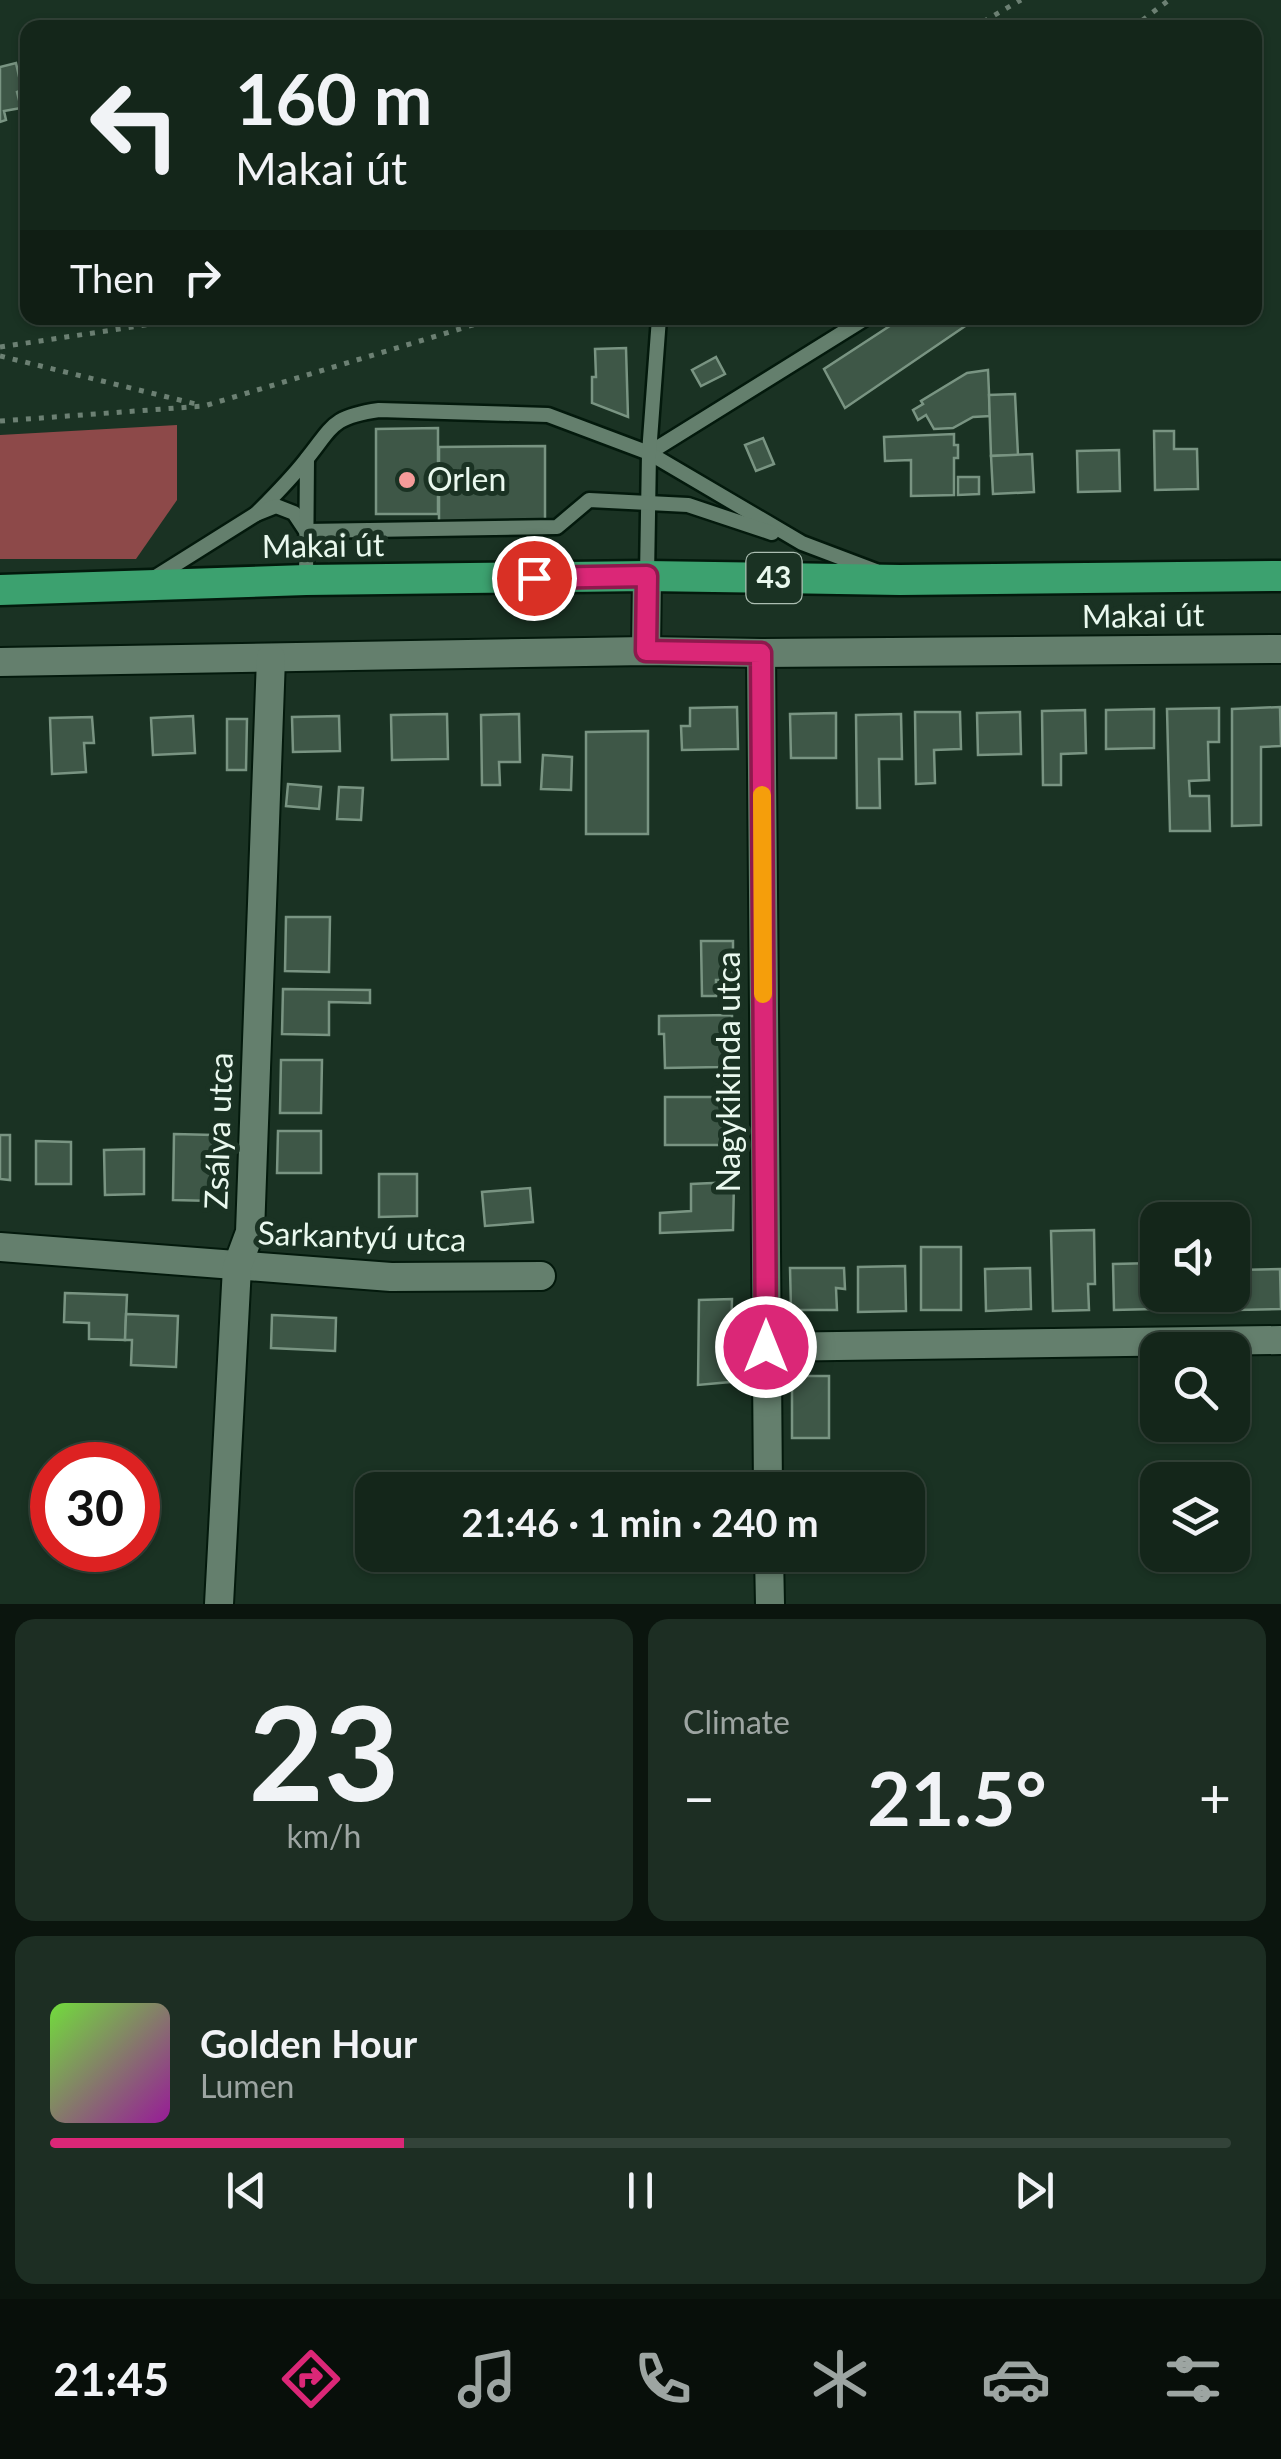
<!DOCTYPE html>
<meta charset="utf-8">
<style>
:root{--surface:#14261a;--page:#1d2e23;--text:#f1f3f6;--muted:#9da5a2;--line:#334339;--accent:#db2777}
body{margin:0;font-family:Lato,sans-serif;background:var(--page);color:var(--text);height:100vh;display:flex;flex-direction:column;font-size:38px;white-space:nowrap}
*{box-sizing:border-box;margin:0}
p{font-size:32px;color:var(--muted)}
.icon{flex:none;width:55px;height:55px;fill:none;stroke:currentColor;stroke-width:2;stroke-linecap:round;stroke-linejoin:round}
.map{position:relative;height:1604px;overflow:hidden}
.details{display:flex;flex-direction:column;gap:15px;padding:15px;background:#0b150e;flex:1}
.details>*{flex:none}
.guide{position:absolute;left:20px;top:20px;width:1242px;height:305px;border-radius:20px;box-shadow:0 2px 8px #0004,0 0 0 2px var(--line);background:#14261a;color:var(--text);overflow:hidden}
.buttons{position:absolute;left:1140px;top:1202px;display:grid;gap:20px}
.buttons a{display:grid;place-items:center;width:110px;height:110px;border-radius:20px;background:var(--surface);box-shadow:0 2px 8px #0004,0 0 0 2px var(--line);font-size:50px}
.speed{position:absolute;left:30px;top:1442px;display:flex;gap:20px;font-size:50px;font-weight:700;text-align:center}
.speed>*{display:grid;place-content:center;width:130px;height:130px;border-radius:50%;background:var(--surface);box-shadow:0 2px 8px #0004,0 0 0 2px var(--line);line-height:1}
.speed .limit{border:15px solid #d22;background:#fff;color:#111}
.pin{position:absolute;display:grid;place-items:center;width:85px;height:85px;color:#fff;margin:-42px;border:5px solid #fff;border-radius:50%;box-shadow:0 2px 10px #0007}
.me{position:absolute;width:110px;margin:-55px;rotate:0deg;stroke-linejoin:round;filter:drop-shadow(0 0 8px #0008)}
.turn{display:flex;align-items:center;gap:35px;height:210px;padding:0 50px;font-size:45px}
.turn .icon{width:130px;height:130px;stroke-width:2.5}
.turn b{display:block;font-size:70px;line-height:85px}
.then{display:flex;align-items:center;height:95px;padding:0 50px;background:#0003;gap:20px;font-size:38px}
.big{font-size:75px;font-weight:700;line-height:1.1}
.details .card{flex:1;display:flex;flex-direction:column;justify-content:center;gap:15px;min-width:0;padding:0 35px;border-radius:20px;background:var(--page)}
.details .dial{align-items:center;gap:0}
.dial b{font-size:130px;line-height:1}
.song{display:flex;align-items:center;gap:30px}
.cover{width:120px;height:120px;border-radius:15px;background:linear-gradient(135deg,hsl(100 70% 55%),hsl(300 70% 35%))}
.played{height:10px;border-radius:5px;background:linear-gradient(90deg,var(--accent) 30%,var(--line) 30%)}
.keys{display:flex;justify-content:space-around;direction:ltr}
.heat{display:flex;justify-content:space-between;align-items:center;font-size:55px;direction:ltr}
.details .tiles{flex:1;display:grid;gap:15px;grid-template-columns:1fr 1fr}
.card:last-child{grid-column:span 2}
.trip{position:absolute;left:355px;top:1472px;width:570px;height:100px;border-radius:20px;background:var(--surface);box-shadow:0 2px 8px #0004,0 0 0 2px var(--line);font-weight:700;line-height:100px;text-align:center}
.dock{display:flex;height:160px;justify-content:space-around;align-items:center;background:#080f0a;color:var(--muted)}
.dock .icon{width:70px;height:70px}
.dock .on{color:var(--accent)}
.dock b{font-size:45px;color:var(--text)}
.map>svg:first-child{display:block}
.forest{fill:#8d4949}
.building{fill:#3e5747;stroke:#799482;stroke-width:2.5}
.lines{fill:none;stroke-linecap:round;stroke-linejoin:round}
.service-casing{stroke:#03190c;stroke-width:19}
.minor-casing{stroke:#03190c;stroke-width:32}
.primary-casing{stroke:#03190c;stroke-width:35}
.path{stroke:#6c8073;stroke-width:5;stroke-dasharray:5 8;stroke-linecap:butt}
.service{stroke:#647f6d;stroke-width:14}
.minor{stroke:#647f6d;stroke-width:28}
.primary{stroke:#3ca16f;stroke-width:30}
.route-casing{stroke:#8e194d;stroke-width:25}
.route{stroke:#db2777;stroke-width:18}
.slow{stroke:#f59e0b;stroke-width:18}
.poi-dot{fill:#f59b99;stroke:#1a3223;stroke-width:4}
.labels{text-anchor:middle;stroke-width:10;stroke-linejoin:round;paint-order:stroke}
.shield{fill:#1a3223;stroke:#abbdb1;stroke-width:2.5}
.shield-label{font-size:30px;font-weight:bold;fill:#e9f8ee}
.poi-label{font-size:32px;fill:#e9f8ee;stroke:#1a3223;text-anchor:start}
.street-label{font-size:32px;fill:#e9f8ee;stroke:#1a3223}
</style>
<div class="map">
<svg width="1281" height="1604" viewBox="0 0 1281 1604">
<rect width="100%" height="100%" fill="#1a3223"/>
<!-- forest -->
<polygon class="forest" points="177,425 177,500 136,559 0,559 0,435"/>
<!-- building -->
<g class="building">
<polygon points="16,63 22,90 17,92 21,108 4,111 6,120 0,122 0,67"/>
<polygon points="902,318 977,318 845,408 824,369"/>
<polygon points="626,348 628,417 592,403 592,377 596,377 595,349"/>
<polygon points="716,357 725,374 701,386 692,370"/>
<polygon points="988,370 990,416 973,417 953,428 934,429 926,415 918,420 913,410 923,404 921,401 967,373"/>
<polygon points="1015,394 1018,455 991,456 989,395"/>
<polygon points="438,428 438,514 376,514 376,429"/>
<polygon points="1154,431 1174,431 1174,449 1197,449 1198,489 1155,490"/>
<polygon points="954,434 954,445 958,445 958,458 954,458 954,495 911,496 911,460 885,461 884,437"/>
<polygon points="763,438 774,464 756,471 745,445"/>
<polygon points="545,446 545,522 439,522 439,447"/>
<polygon points="1119,450 1120,491 1078,492 1077,451"/>
<polygon points="1032,454 1034,492 993,494 991,456"/>
<polygon points="958,477 979,477 979,494 958,495"/>
<polygon points="737,707 738,749 682,750 681,726 690,726 690,708"/>
<polygon points="1280,707 1281,746 1261,747 1261,825 1232,826 1232,709"/>
<polygon points="1219,708 1219,742 1208,742 1209,780 1189,781 1190,796 1209,796 1210,831 1170,831 1167,709"/>
<polygon points="1154,709 1154,748 1106,749 1106,710"/>
<polygon points="1085,710 1086,753 1061,754 1061,785 1043,785 1042,711"/>
<polygon points="915,712 960,712 961,749 934,750 935,783 916,784"/>
<polygon points="1020,712 1021,754 978,755 977,713"/>
<polygon points="836,713 836,758 791,758 790,714"/>
<polygon points="447,714 448,759 392,760 391,715"/>
<polygon points="519,714 520,762 499,762 500,785 482,785 481,715"/>
<polygon points="901,714 902,759 879,759 880,808 857,808 856,715"/>
<polygon points="193,716 195,753 153,755 151,718"/>
<polygon points="339,716 340,751 293,752 292,717"/>
<polygon points="92,717 94,743 84,743 86,772 52,774 50,718"/>
<polygon points="227,719 247,719 246,770 227,770"/>
<polygon points="648,731 648,834 586,834 586,732"/>
<polygon points="543,755 572,757 571,790 541,789"/>
<polygon points="288,784 321,787 319,809 286,806"/>
<polygon points="339,787 363,788 361,820 337,819"/>
<polygon points="286,917 330,917 329,972 285,971"/>
<polygon points="701,941 733,941 733,980 716,980 716,996 702,996"/>
<polygon points="283,989 370,990 370,1003 329,1002 329,1035 282,1034"/>
<polygon points="732,1015 733,1059 721,1060 721,1067 665,1068 664,1034 659,1034 659,1016"/>
<polygon points="281,1060 322,1060 321,1113 280,1113"/>
<rect x="665" y="1097" width="63" height="48"/>
<polygon points="278,1131 321,1131 321,1173 277,1173"/>
<polygon points="174,1134 214,1135 214,1201 173,1200"/>
<polygon points="0,1135 10,1135 10,1180 0,1179"/>
<polygon points="36,1141 71,1142 71,1184 36,1184"/>
<polygon points="144,1149 144,1194 105,1195 104,1150"/>
<polygon points="379,1174 417,1174 417,1216 379,1217"/>
<polygon points="734,1182 733,1230 660,1233 660,1213 691,1211 691,1184"/>
<polygon points="530,1188 533,1222 485,1226 482,1192"/>
<polygon points="1094,1230 1095,1284 1088,1284 1089,1310 1053,1311 1051,1231"/>
<rect x="921" y="1247" width="40" height="63"/>
<polygon points="1155,1263 1155,1309 1114,1310 1113,1264"/>
<polygon points="905,1266 906,1311 858,1312 858,1267"/>
<polygon points="790,1268 844,1268 845,1289 836,1288 837,1310 791,1310"/>
<polygon points="1030,1268 1031,1309 986,1311 985,1269"/>
<polygon points="1280,1269 1281,1309 1237,1310 1236,1270"/>
<polygon points="65,1293 127,1295 125,1340 89,1339 89,1323 64,1322"/>
<polygon points="1176,1295 1211,1295 1212,1310 1176,1310"/>
<polygon points="732,1299 730,1382 698,1385 699,1300"/>
<polygon points="126,1314 178,1316 176,1367 131,1365 132,1340 125,1340"/>
<polygon points="272,1315 336,1318 335,1351 271,1348"/>
<rect x="792" y="1376" width="37" height="62"/>
</g>
<g class="lines">
<defs>
<g id="service">
<polyline points="649,453 866,318"/>
<path d="M 256,514 C 273,497 290,480 305,461 C 333,427 330,417 379,410 L 548,415 L 649,453 L 802,543 L 876,571"/>
<polyline points="647,576 649,453 659,318"/>
<polyline points="154,578 256,514 276,506 294,513 306,531 557,527 589,500 688,505 772,533"/>
<polyline points="306,580 307,459"/>
</g>
<g id="minor">
<polyline points="646,651 647,576"/>
<polyline points="761,653 768,1490"/>
<polyline points="0,662 646,651 761,653 1281,649"/>
<polyline points="0,1247 391,1277 541,1276"/>
<polyline points="766,1347 1281,1340"/>
<polyline points="769,1555 770,1604"/>
<polyline points="219,1604 237,1267 250,1232 271,658"/>
</g>
<polyline id="primary" points="0,590 306,580 647,576 900,580 1281,576"/>
</defs>
<!-- service casing -->
<use href="#service" class="service-casing"/>
<!-- minor casing -->
<use href="#minor" class="minor-casing"/>
<!-- primary casing -->
<use href="#primary" class="primary-casing"/>
<!-- path -->
<g class="path">
<polyline points="972,28 1021,0"/>
<polyline points="1132,28 1169,0"/>
<polyline points="0,347 192,318"/>
<polyline points="0,356 196,404"/>
<polyline points="0,421 204,406 496,318"/>
</g>
<!-- service -->
<use href="#service" class="service"/>
<!-- minor -->
<use href="#minor" class="minor"/>
<!-- primary -->
<use href="#primary" class="primary"/>
</g>
<g class="lines">
<defs>
<polyline id="route" points="534,578 647,576 646,651 761,653 766,1347"/>
</defs>
<!-- route casing -->
<use href="#route" class="route-casing"/>
<!-- route -->
<use href="#route" class="route"/>
<!-- slow -->
<polyline class="slow" points="762,795 763,994"/>
</g>
<!-- markers -->
<circle class="poi-dot" cx="407" cy="480" r="10"/>
<g class="labels">
<!-- shield labels -->
<rect class="shield" x="746.5" y="553" width="55" height="50" rx="8"/>
<g class="shield-label">
<text x="774" y="588">43</text>
</g>
<!-- poi labels -->
<g class="poi-label">
<text x="427" y="491">Orlen</text>
</g>
<!-- street labels -->
<g class="street-label">
<text transform="translate(323 546) rotate(-1)" y="11">Makai út</text>
<text transform="translate(1143 616) rotate(-1)" y="11">Makai út</text>
<text transform="translate(729 1072) rotate(-90)" y="11">Nagykikinda utca</text>
<text transform="translate(219 1131) rotate(-88)" y="11">Zsálya utca</text>
<text transform="translate(362 1237) rotate(2)" y="11">Sarkantyú utca</text>
</g>
</g>
</svg>
<div class="buttons">
<a><svg class="icon" aria-label="sound" viewBox="0 0 24 24"><path d="M4 9h4l5-4v14l-5-4H4zM17 9q2 3 0 6"/></svg></a>
<a><svg class="icon" aria-label="search" viewBox="0 0 24 24"><circle cx="10" cy="10" r="6"/><path d="M15 15l6 6"/></svg></a>
<a><svg class="icon" aria-label="layers" viewBox="0 0 24 24"><path d="M12 4l9 5-9 5-9-5zM3 14l9 5 9-5"/></svg></a>
</div>
<div class="speed"><div class="limit">30</div></div>
<div class="pin" style="left:534px;top:578px;background:#d93025"><svg class="icon" aria-label="arrive" viewBox="0 0 24 24"><path d="M6 21V4h12l-3 4 3 4H6"/></svg></div>
<svg class="me" style="left:766px;top:1347px" viewBox="-20 -20 40 40"><circle r="17" fill="#db2777" stroke="#fff" stroke-width="3"/><path d="M0-11L8 9 0 5-8 9z" fill="#fff"/></svg>
<div class="trip">21:46 · 1 min · 240 m</div>
<div class="guide">
<div class="turn"><svg class="icon" aria-label="left" viewBox="0 0 24 24"><path d="M17 20v-9H6M10 6l-5 5 5 5"/></svg><div><b>160 m</b>Makai út</div></div>
<div class="then">Then<svg class="icon" aria-label="right" viewBox="0 0 24 24"><path d="M7 20v-9h11M14 6l5 5-5 5"/></svg></div>
</div>
</div>
<section class="details">
<div class="tiles">
<div class="card dial"><b>23</b><p>km/h</p></div>
<div class="card"><p>Climate</p>
<div class="heat"><a>−</a><b class="big">21.5°</b><a>+</a></div>
</div>
<div class="card">
<div class="song"><i class="cover"></i><div><b>Golden Hour</b><p>Lumen</p></div></div>
<div class="played"></div>
<div class="keys"><svg class="icon" aria-label="previous" viewBox="0 0 24 24"><path d="M18 5L8 12l10 7zM5 5v14"/></svg><svg class="icon" aria-label="pause" viewBox="0 0 24 24"><path d="M8 5v14M16 5v14"/></svg><svg class="icon" aria-label="next" viewBox="0 0 24 24"><path d="M6 5l10 7-10 7zM19 5v14"/></svg></div>
</div>
</div>
</section>
<nav class="dock">
<b>21:45</b>
<svg class="icon on" aria-label="directions" viewBox="0 0 24 24"><path d="M12 3l9 9-9 9-9-9zM9 14v-3h6M13 9l2 2-2 2"/></svg>
<svg class="icon" aria-label="music" viewBox="0 0 24 24"><path d="M9 18V5l10-2v13"/><circle cx="6" cy="18" r="3"/><circle cx="16" cy="16" r="3"/></svg>
<svg class="icon" aria-label="phone" viewBox="0 0 24 24"><path d="M5 4h4l2 5-3 2q2 4 5 5l2-3 5 2v4C11 20 4 13 5 4z"/></svg>
<svg class="icon" aria-label="climate" viewBox="0 0 24 24"><path d="M12 3v18M4 7l16 10M4 17L20 7"/></svg>
<svg class="icon" aria-label="car" viewBox="0 0 24 24"><path d="M5 17H2v-5l4-1 3-4h7l3 4 3 1v5h-3M9 17h6M6 11h13"/><circle cx="7" cy="17" r="2"/><circle cx="17" cy="17" r="2"/></svg>
<svg class="icon" aria-label="filters" viewBox="0 0 24 24"><path d="M4 7h16M4 17h16"/><circle cx="9" cy="7" r="2"/><circle cx="15" cy="17" r="2"/></svg>
</nav>
